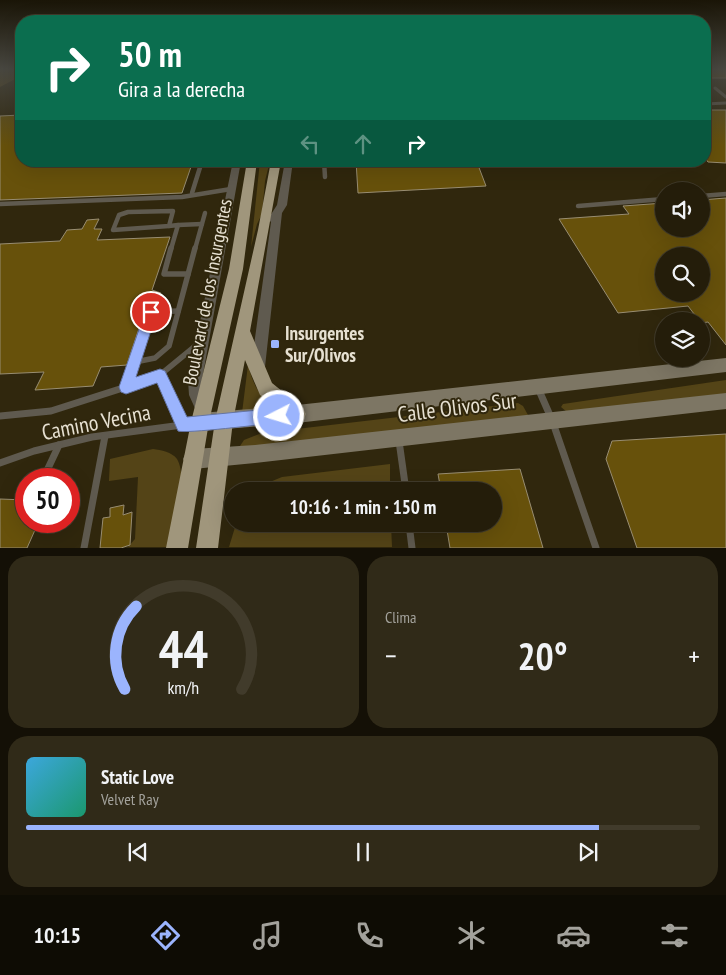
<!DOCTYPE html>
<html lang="es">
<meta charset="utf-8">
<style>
:root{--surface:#241d0a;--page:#302a18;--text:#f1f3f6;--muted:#a3a29c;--line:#413b2b;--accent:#9bb4fd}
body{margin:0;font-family:"PT Sans Narrow",sans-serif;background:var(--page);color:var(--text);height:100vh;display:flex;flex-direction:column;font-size:19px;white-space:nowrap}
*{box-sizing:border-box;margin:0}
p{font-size:16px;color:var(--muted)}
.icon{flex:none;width:28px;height:28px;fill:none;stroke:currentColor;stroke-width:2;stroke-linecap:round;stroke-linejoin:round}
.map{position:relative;height:548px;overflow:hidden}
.drawer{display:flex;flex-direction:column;gap:8px;padding:8px;background:#141006;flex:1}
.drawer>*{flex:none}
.top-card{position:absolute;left:15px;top:15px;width:696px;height:152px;border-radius:20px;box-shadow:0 5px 20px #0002,0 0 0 1px var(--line);background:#0b6e4f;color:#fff;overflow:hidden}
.controls{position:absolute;left:655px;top:182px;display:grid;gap:10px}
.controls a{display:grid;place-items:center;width:55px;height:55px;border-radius:50%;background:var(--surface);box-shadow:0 5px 20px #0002,0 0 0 1px var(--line);font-size:25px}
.speed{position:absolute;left:15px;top:468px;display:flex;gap:10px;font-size:25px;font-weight:700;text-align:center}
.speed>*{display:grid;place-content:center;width:65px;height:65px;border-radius:50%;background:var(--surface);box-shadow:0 5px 20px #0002,0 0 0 1px var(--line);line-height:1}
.speed .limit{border:8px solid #d22;background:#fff;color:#111}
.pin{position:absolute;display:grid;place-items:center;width:42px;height:42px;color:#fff;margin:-21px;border:2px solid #fff;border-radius:50%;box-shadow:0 1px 5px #0007}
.me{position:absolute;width:55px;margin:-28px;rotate:265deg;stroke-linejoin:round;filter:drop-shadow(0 0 4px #0008)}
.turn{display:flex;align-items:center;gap:18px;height:105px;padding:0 20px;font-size:22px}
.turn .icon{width:65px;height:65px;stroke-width:2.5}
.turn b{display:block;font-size:35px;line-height:42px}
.lanes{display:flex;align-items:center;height:48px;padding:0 20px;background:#0003;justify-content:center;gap:25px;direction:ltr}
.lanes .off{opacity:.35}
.big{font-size:38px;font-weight:600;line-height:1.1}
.drawer .tile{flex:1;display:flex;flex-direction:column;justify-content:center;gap:8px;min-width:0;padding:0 18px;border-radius:20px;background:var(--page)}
.drawer .dial{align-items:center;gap:0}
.dial svg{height:130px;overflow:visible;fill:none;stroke:var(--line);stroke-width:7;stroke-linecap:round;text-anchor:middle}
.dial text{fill:var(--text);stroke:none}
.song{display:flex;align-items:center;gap:15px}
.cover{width:60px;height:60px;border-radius:8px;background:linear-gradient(135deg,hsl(200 70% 55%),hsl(160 70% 35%))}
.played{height:5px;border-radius:2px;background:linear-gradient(90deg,var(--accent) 85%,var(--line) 85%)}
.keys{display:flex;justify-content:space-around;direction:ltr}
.heat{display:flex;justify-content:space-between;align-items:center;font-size:28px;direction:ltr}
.drawer .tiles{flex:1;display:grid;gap:8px;grid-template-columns:1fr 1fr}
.tile:last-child{grid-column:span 2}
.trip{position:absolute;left:224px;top:482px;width:278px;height:50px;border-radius:25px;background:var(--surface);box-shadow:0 5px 20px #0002,0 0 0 1px var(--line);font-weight:600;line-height:50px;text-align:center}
.menu{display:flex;height:80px;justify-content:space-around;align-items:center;background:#0e0c04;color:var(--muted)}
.menu .icon{width:35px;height:35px}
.menu .active{color:var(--accent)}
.menu b{font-size:22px;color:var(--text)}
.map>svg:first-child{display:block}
.green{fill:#544417}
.building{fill:#67510b;stroke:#988d72;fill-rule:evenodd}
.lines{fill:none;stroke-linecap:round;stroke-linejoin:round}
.service-far3{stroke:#5f5a4f;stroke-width:3}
.service-far2{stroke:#5f5a4f;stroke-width:4.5}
.service-far1{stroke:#5f5a4f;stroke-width:5.5}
.service{stroke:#5f5a4f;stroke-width:7}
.tertiary{fill:#5f5a4f;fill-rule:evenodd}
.secondary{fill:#7d7664;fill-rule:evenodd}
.trunk{fill:#a0967c;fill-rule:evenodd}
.route{fill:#9bb4fd;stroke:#6575a4}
.poi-dot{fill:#9bb4fd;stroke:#30270d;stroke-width:2}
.labels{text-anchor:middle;stroke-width:4;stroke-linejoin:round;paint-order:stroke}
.street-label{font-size:19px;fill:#e6e0d1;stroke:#30270d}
.poi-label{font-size:19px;font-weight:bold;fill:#e6e0d1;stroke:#30270d;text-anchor:start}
.near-street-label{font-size:22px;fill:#e6e0d1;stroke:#30270d}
</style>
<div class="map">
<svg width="726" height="548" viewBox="0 0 726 548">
<rect width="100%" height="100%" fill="#30270d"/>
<!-- green -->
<g class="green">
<polygon points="0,69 21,69 21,76 0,87"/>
<polygon points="260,161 270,161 265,181 262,214 257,224 251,247"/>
<path d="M 248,365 C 253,385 260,398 277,410 L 242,413 Z"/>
<polygon points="726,380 726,394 567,412 561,407 563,404"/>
<polygon points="518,403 523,406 528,415 525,417 238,449 244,440 262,433"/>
<path d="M 153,449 C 161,450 172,452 177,459 C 188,477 176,527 172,547 L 128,547 L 135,539 L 138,477 L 109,481 L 110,459 Z"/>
<polygon points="390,464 390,491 257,491 265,484 282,477"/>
<polygon points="236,524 391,524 392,547 229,547"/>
</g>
<!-- building -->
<g class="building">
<rect x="705" y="69" width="21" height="9"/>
<polygon points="705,110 726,110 726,163 708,162 705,158"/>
<polygon points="21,115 21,161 193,161 182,193 0,200 0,116"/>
<polygon points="356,161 450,161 457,162 459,166 478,165 486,186 358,193"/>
<path d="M 726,198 L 726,345 L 708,322 L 701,323 L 688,306 L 618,313 L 559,219 L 629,214 L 623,206 L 664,203 L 664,229 L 701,229 L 701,200 ZM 664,256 L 701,256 L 701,294 L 664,294 Z"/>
<polygon points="99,219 94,229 102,229 97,240 170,237 152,290 161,293 159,299 152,304 147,304 127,365 101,367 93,386 35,390 44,372 0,374 0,244 60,241 67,230 82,229 87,220"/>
<polygon points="726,434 726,548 637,548 606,459 612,441"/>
<polygon points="520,469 543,548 450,548 446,524 492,524 492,491 441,491 438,474"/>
<polygon points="0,499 26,500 26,521 39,521 27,548 0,548"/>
<polygon points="124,505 123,515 132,512 130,545 121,548 100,548 103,518 110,517 110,508"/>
</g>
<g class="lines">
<!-- service-far3 -->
<g class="service-far3">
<polyline points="715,88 726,97"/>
<polyline points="705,104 726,103"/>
</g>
<!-- service-far2 -->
<g class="service-far2">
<polyline points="324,161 325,177"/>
<polyline points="192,193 202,161"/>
<polyline points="701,196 726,194"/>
<polyline points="0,204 182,197 231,189"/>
<polyline points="578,206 664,199"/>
<polygon points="173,211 169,226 113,230 119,215 128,212"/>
<polyline points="178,225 202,224"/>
<polyline points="169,226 178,225 171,249"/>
<polyline points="195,249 205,213"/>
</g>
<!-- service-far1 -->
<g class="service-far1">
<polyline points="171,248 164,274 188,274"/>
<polyline points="135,362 151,312 178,311"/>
<polyline points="160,375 162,380"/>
<polyline points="129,380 135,362 155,358 169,346 195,248"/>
<polyline points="148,380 160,375 199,343"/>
</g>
<!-- service -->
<g class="service">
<polyline points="162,379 184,425"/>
<polyline points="126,387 129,379"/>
<polyline points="538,388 552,420 596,548"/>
<polyline points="0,416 51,411 151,379"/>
<polyline points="399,441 406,491"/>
<polyline points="0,463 34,451 92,437 197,423"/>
<polyline points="43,479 59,445"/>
<polyline points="409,524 412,548"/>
<polyline points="84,548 105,436"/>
</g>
<!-- tertiary -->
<g class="tertiary">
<polygon points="233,161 241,161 202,380 203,394 210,410 208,415 203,417 198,415 189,395 188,380"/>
<polygon points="285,161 293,161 287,205 282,213 265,367 263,371 258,373 253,371 251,367 271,222 268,219 277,205"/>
</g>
<!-- secondary -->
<g class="secondary">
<polygon points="726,358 726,372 297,423 200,431 194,428 191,422 194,416 200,413 297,405"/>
<polygon points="726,393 726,409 255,463 193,469 186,466 183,459 186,452 193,449 255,445"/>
</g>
<!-- trunk -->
<g class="trunk">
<polygon points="247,161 257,161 243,269 209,422 188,548 166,548 191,422 229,269"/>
<polygon points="271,161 281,161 250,331 272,383 303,408 306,414 303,420 297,423 291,420 260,395 245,360 233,421 218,548 196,548 215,421 258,230"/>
</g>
</g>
<!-- sky -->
<linearGradient id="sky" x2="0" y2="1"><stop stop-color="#1a1507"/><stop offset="0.47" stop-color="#484740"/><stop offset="1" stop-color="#484740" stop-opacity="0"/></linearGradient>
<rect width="726" height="146" fill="url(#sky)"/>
<!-- route -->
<path class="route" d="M 151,307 L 155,309 L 157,312 L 136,377 L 160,369 L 165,371 L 187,417 L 279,408 L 284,410 L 286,416 L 284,421 L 279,423 C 263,424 186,434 178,431 L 157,383 L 126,394 L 121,392 L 119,387 L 145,312 L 146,309 Z"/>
<!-- markers -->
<rect class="poi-dot" x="270" y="339" width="10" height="10" rx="2.5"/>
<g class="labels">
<!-- street labels -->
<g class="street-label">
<text transform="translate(207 292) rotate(-79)" y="7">Boulevard de los Insurgentes</text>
</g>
<!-- poi labels -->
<g class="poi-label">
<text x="285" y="340">Insurgentes<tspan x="285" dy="22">Sur/Olivos</tspan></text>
</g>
<!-- near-street labels -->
<g class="near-street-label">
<text transform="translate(457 407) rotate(-7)" y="8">Calle Olivos Sur</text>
<text transform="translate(96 422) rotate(-11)" y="8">Camino Vecina</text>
</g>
</g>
</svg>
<div class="controls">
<a><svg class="icon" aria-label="sound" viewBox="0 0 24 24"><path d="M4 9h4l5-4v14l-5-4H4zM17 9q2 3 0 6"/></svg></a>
<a><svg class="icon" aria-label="search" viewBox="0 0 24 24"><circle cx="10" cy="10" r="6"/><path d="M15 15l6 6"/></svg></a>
<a><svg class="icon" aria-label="layers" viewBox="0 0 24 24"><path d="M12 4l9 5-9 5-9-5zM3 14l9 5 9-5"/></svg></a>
</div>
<div class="speed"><div class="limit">50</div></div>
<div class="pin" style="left:151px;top:312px;background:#d93025"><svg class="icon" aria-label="arrive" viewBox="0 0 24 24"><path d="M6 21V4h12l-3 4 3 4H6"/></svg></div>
<svg class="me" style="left:279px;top:416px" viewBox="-20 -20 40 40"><circle r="17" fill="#9bb4fd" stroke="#fff" stroke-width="3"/><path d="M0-11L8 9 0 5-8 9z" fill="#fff"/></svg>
<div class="trip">10:16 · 1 min · 150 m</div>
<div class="top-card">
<div class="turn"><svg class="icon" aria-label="right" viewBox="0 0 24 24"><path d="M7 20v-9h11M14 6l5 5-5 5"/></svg><div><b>50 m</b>Gira a la derecha</div></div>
<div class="lanes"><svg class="icon off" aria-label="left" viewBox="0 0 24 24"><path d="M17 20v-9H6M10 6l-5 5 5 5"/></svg><svg class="icon off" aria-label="ahead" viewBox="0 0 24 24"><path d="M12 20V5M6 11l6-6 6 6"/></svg><svg class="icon" aria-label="right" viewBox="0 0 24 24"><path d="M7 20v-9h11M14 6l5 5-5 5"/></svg></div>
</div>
</div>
<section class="drawer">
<div class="tiles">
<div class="tile dial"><svg viewBox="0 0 100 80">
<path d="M14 69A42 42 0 1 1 86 69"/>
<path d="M14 69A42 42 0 0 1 21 18" stroke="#9bb4fd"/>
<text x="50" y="56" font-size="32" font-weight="700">44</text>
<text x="50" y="72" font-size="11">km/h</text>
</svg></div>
<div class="tile"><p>Clima</p>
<div class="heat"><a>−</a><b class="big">20°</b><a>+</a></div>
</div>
<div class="tile">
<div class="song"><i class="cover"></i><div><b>Static Love</b><p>Velvet Ray</p></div></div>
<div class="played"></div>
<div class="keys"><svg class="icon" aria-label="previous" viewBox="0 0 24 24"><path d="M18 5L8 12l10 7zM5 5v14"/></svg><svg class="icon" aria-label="pause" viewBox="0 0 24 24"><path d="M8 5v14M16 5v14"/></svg><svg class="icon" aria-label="next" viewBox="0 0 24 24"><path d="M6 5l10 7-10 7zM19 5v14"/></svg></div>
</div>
</div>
</section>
<nav class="menu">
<b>10:15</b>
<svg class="icon active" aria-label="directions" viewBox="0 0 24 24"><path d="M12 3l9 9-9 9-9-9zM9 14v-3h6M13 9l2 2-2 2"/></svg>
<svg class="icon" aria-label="music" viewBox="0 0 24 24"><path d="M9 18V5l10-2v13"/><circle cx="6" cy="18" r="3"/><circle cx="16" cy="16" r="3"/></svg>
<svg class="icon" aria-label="phone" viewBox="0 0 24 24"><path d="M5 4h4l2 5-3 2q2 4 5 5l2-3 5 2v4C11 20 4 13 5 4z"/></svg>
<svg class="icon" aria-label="climate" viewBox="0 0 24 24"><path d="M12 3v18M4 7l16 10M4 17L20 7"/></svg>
<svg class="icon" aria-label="car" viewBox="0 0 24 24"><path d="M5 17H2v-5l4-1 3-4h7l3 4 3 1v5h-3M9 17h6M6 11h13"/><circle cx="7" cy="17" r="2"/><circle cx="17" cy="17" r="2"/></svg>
<svg class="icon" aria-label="filters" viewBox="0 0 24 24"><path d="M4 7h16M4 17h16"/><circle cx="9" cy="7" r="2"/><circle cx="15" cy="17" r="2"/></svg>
</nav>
